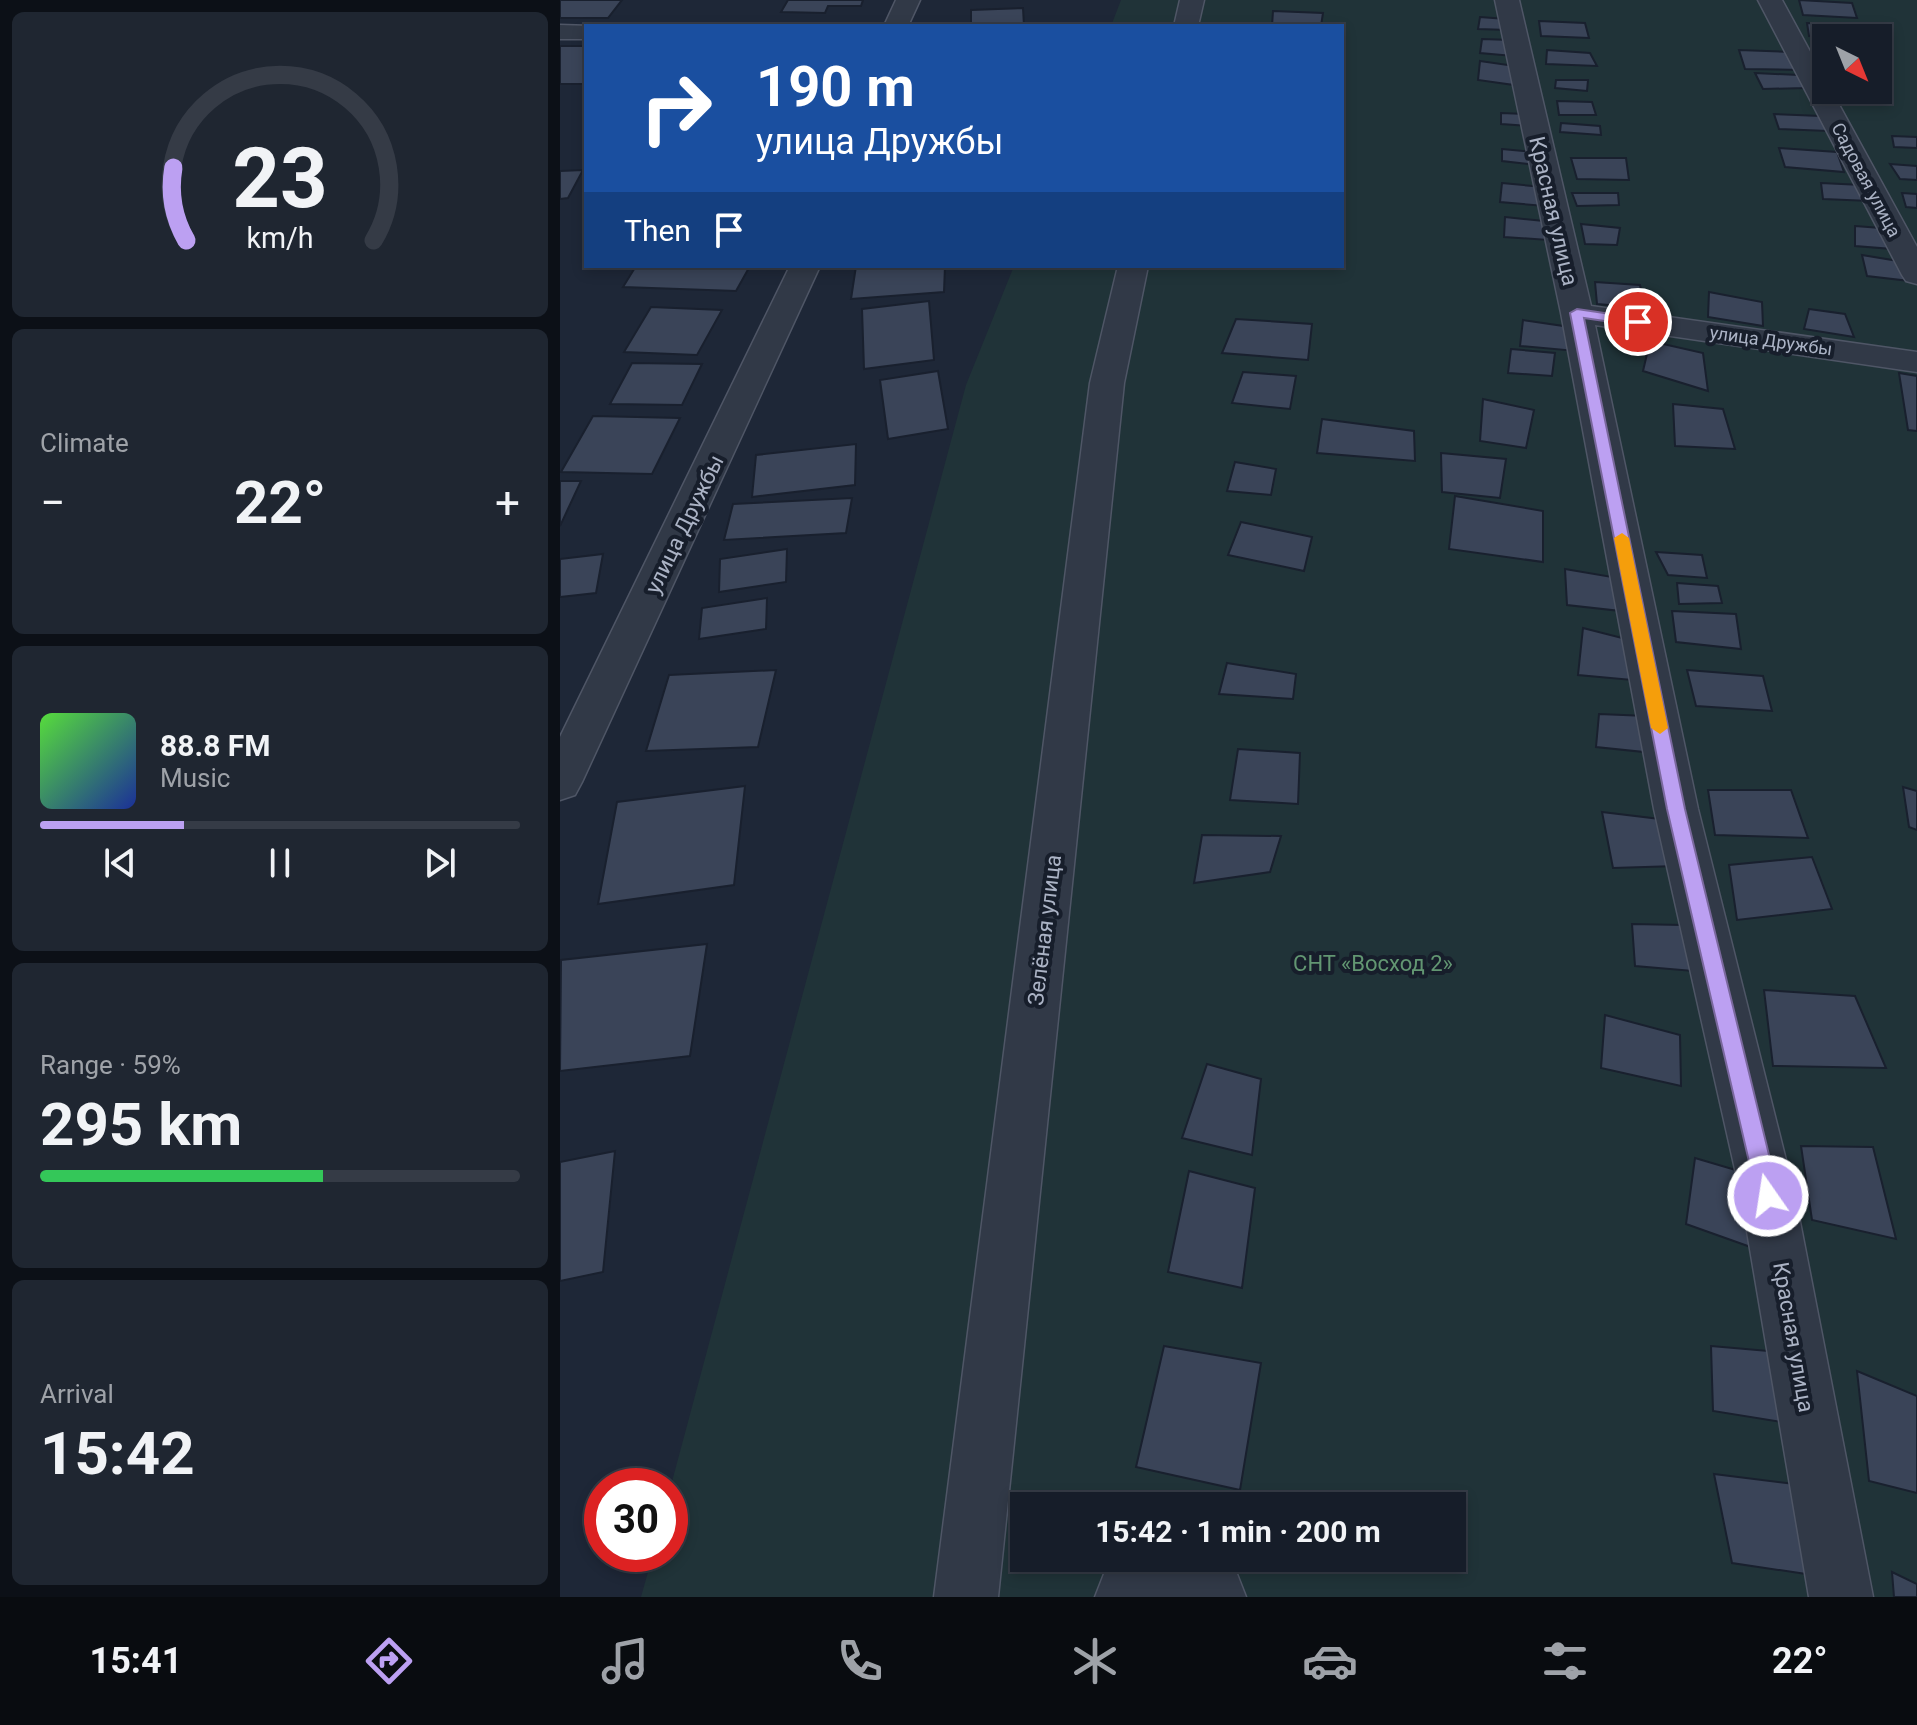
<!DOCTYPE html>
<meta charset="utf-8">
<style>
:root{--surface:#161d29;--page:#1f2631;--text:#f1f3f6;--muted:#9ea2a8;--line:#353b46;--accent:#bca0f2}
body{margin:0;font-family:Roboto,sans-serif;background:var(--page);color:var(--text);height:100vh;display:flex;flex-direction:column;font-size:30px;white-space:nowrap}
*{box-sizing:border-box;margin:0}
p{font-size:26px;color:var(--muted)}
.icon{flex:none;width:44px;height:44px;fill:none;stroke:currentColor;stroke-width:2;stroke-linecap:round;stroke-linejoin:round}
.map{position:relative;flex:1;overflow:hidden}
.details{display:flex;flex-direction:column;gap:12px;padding:12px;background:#0c1017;width:560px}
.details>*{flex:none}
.hud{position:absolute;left:24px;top:24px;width:760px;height:244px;border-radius:0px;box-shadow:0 4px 12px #0003,0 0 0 2px var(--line);background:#1a4fa0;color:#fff;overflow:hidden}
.needle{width:52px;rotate:137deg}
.buttons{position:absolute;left:1252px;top:24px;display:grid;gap:16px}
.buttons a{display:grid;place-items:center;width:80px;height:80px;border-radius:0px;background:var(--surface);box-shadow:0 4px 12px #0003,0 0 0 2px var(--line);font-size:40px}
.speed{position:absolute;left:24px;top:1468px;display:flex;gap:16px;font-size:40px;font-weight:700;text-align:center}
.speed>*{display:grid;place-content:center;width:104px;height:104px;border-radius:50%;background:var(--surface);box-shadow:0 4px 12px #0003,0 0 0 2px var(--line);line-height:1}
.speed .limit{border:12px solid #d22;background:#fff;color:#111}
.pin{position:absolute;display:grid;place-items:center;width:68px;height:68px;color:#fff;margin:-34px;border:4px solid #fff;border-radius:50%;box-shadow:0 2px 8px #0007}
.me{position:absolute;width:88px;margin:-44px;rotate:347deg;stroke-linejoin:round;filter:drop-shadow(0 0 6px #0008)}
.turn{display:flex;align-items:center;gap:28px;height:168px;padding:0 40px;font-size:36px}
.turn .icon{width:104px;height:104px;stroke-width:2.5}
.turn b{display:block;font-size:56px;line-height:68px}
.then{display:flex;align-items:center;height:76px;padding:0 40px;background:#0003;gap:16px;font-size:30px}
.big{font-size:60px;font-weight:700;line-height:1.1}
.details .widget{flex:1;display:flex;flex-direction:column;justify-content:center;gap:12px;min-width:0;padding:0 28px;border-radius:12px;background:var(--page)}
.details .dial{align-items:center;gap:0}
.dial svg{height:208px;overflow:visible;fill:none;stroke:var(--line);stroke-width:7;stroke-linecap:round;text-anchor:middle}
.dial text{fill:var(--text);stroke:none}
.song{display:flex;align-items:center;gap:24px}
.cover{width:96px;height:96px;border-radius:12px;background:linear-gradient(135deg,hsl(110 70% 55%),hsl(230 70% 35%))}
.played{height:8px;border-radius:4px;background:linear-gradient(90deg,var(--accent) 30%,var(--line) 30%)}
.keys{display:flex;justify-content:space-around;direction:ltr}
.heat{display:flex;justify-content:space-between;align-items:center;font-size:44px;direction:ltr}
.charge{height:12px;border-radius:6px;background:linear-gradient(90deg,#34c759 59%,var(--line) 0)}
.trip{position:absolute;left:450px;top:1492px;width:456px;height:80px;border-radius:0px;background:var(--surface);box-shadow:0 4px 12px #0003,0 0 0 2px var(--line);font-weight:700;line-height:80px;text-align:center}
.tab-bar{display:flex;height:128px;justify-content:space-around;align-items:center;background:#090c10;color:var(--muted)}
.tab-bar .icon{width:56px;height:56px}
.tab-bar .selected{color:var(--accent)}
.tab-bar b{font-size:36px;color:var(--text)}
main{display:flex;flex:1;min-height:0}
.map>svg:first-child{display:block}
.green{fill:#203338;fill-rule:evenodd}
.building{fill:#3a4458;stroke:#19202e;stroke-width:2}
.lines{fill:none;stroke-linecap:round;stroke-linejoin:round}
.street-casing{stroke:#4f5666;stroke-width:3}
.street{fill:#313947;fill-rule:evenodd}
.route{fill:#bca0f2;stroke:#7a689d;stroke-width:2}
.slow{fill:#f59e0b}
.labels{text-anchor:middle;stroke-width:8;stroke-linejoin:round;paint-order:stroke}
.far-street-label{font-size:18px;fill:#abb3c5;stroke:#171e2b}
.street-label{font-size:22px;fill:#abb3c5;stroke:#171e2b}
.park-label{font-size:22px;fill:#629672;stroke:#171e2b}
</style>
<main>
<section class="details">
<div class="widget dial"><svg viewBox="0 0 100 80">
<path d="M14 69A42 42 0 1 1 86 69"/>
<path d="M14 69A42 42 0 0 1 9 41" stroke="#bca0f2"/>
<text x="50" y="56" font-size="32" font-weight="700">23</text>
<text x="50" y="72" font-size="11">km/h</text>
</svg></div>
<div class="widget"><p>Climate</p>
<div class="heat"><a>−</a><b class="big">22°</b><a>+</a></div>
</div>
<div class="widget">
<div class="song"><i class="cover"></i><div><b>88.8 FM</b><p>Music</p></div></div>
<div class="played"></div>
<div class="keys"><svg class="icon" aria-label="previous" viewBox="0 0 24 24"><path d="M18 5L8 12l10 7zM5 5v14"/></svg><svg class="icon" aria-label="pause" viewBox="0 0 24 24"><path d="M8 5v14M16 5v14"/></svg><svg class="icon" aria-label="next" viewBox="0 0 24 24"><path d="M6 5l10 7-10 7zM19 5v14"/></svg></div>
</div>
<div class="widget"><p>Range · 59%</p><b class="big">295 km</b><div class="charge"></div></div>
<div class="widget"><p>Arrival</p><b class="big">15:42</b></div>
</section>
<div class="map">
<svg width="1357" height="1597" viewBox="0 0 1357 1597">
<rect width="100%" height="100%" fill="#1e2737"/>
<!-- green -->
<path class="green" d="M 561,0 L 1357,0 L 1357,1597 L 81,1597 L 93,1554 L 110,1554 L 110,1489 L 406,385 L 454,266 L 782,266 L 782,26 L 551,26 ZM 1266,38 L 1318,38 L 1318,90 L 1266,90 ZM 464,1506 L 892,1506 L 892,1558 L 464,1558 Z"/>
<!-- building -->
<g class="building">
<polygon points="0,0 62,0 48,18 0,18"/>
<polygon points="228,0 303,0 301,6 268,6 265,13 221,12"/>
<polygon points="1239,0 1292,3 1297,18 1243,15"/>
<polygon points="463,8 464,26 411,26 411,10"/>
<polygon points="713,11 763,13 761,26 712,26"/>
<polygon points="920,17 946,19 948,30 918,29"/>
<polygon points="979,21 1025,23 1029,38 981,36"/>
<polygon points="1247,23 1297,26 1303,38 1249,36"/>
<polygon points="922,39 951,40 953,56 920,53"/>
<rect x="0" y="46" width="26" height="38"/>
<polygon points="987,50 1030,53 1037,66 986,64"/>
<polygon points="1179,50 1232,52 1242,70 1185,69"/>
<polygon points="920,61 955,66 954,85 918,80"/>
<polygon points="1195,73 1239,75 1246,88 1203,89"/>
<polygon points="996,80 1028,80 1027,91 995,88"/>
<polygon points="1285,90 1318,90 1324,101 1290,101"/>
<polygon points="997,101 1032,102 1036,115 999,115"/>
<polygon points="941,113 966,114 969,126 941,124"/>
<polygon points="1214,114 1261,116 1268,131 1219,129"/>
<polygon points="1001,123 1040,126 1041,135 1000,132"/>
<polygon points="1332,136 1357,137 1357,148 1334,147"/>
<polygon points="1219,148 1277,152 1284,172 1225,167"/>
<polygon points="942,149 975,152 976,165 942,161"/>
<polygon points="1011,158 1066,158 1069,180 1017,179"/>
<polygon points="1330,164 1357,166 1357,180 1340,179"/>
<polygon points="23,170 8,198 0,199 0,171"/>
<polygon points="942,183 983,187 985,206 940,202"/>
<polygon points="1261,183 1302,185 1310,201 1263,199"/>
<polygon points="1012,193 1058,193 1059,205 1017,206"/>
<polygon points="1342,193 1357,194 1357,208 1346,207"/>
<polygon points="945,217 984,221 988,240 944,237"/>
<polygon points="1021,224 1060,228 1057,245 1025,244"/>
<polygon points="1295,226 1321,228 1333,249 1295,246"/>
<polygon points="1302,255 1344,262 1350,281 1307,276"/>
<polygon points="76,266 190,266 176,291 63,287"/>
<polygon points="296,266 385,266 384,292 291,299"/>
<polygon points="1035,282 1080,285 1085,308 1037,304"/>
<polygon points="1149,292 1202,302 1203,326 1148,317"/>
<polygon points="369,301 374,360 304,369 302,309"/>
<polygon points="91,307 162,310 137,355 64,352"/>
<polygon points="1249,309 1285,314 1294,337 1244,329"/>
<polygon points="676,319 752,324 748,360 662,353"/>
<polygon points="963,320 1010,327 1016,351 960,346"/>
<polygon points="1090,341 1143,353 1148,391 1083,371"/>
<polygon points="951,349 995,353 992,376 948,373"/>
<polygon points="72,363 142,364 122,405 50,404"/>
<polygon points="378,371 388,429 328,439 320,380"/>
<polygon points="683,372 736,376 730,409 672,403"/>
<polygon points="1339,373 1357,376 1357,431 1348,430"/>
<polygon points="923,399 974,410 966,448 920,441"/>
<polygon points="1113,404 1163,409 1175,449 1115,446"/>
<polygon points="33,416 120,418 92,474 1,472"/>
<polygon points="762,419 854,431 855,461 757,453"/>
<polygon points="296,444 295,485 192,497 196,455"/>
<polygon points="881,453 946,459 940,498 882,492"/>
<polygon points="675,462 716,469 711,495 667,491"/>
<polygon points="0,481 21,481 0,526"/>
<polygon points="895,496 983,511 983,562 889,549"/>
<polygon points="292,498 286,533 164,540 173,504"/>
<polygon points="681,522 752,537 744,571 668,555"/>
<polygon points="227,549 226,582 159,592 160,559"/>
<polygon points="1096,552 1142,555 1147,578 1108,575"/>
<polygon points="43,554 36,593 0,597 0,559"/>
<polygon points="1005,569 1064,579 1070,612 1007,605"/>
<polygon points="1117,583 1158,586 1162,603 1119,604"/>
<polygon points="207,598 206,629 139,639 142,608"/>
<polygon points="1112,611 1176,614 1181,649 1116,642"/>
<polygon points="1023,628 1070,640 1072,680 1018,675"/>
<polygon points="667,663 736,674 733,699 659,694"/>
<polygon points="216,670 198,747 86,751 109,675"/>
<polygon points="1127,670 1203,676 1212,711 1136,706"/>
<polygon points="1039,714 1087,716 1094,753 1036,747"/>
<polygon points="678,749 740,753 738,804 670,800"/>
<polygon points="185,786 174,885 38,904 57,802"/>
<polygon points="1343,787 1357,791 1357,830 1349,827"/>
<polygon points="1148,790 1231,790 1248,838 1155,835"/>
<polygon points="1042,812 1108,820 1117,866 1053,868"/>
<polygon points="642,835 721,836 710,872 634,883"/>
<polygon points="1252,857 1272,909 1177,920 1169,865"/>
<polygon points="1072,924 1123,925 1133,971 1075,966"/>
<polygon points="147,944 130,1056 0,1071 1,960"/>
<polygon points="1204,990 1295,996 1326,1068 1213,1066"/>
<polygon points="1045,1015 1120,1035 1121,1086 1041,1068"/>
<polygon points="647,1064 701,1079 692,1155 622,1138"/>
<polygon points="1241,1146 1313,1147 1336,1239 1252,1220"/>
<polygon points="55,1151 43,1272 0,1281 0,1162"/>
<polygon points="1135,1158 1196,1176 1199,1250 1126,1224"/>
<polygon points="629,1171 695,1188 682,1288 608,1272"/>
<polygon points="604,1346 701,1363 680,1490 576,1467"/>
<polygon points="1151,1346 1230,1353 1240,1425 1153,1411"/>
<polygon points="1297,1371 1357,1396 1357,1493 1309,1481"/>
<polygon points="1154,1474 1251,1486 1266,1577 1172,1563"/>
<polygon points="1332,1572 1357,1584 1357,1597 1334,1597"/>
</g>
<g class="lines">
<defs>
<g id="street">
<polygon points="336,0 360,0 348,26 324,26"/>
<polygon points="620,0 644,0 638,26 614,26"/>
<polygon points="935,0 959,0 1031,306 1357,352 1357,372 1035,325 1138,809 1235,1196 1313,1597 1249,1597 1181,1196 1094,809 1001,313"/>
<polygon points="1198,0 1222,0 1266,81 1266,90 1271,90 1357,247 1357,284 1346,281 1342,275"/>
<polygon points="0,25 31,26 26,26 26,39 0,39"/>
<polygon points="230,266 260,266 22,782 15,795 0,800 0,737"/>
<polygon points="558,266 588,266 564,383 438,1597 374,1597 530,383"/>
<polygon points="602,1560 654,1565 677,1574 686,1597 535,1597 544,1574 567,1565"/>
</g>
</defs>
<!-- street casing -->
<use href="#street" class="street-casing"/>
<!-- street -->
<use href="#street" class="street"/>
</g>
<!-- route -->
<polygon class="route" points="1017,309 1078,318 1085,322 1078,326 1024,318 1125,809 1219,1196 1216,1204 1208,1207 1200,1204 1197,1196 1107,809 1010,313"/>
<!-- slow -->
<polygon class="slow" points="1062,533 1069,538 1108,728 1100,734 1091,728 1054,538"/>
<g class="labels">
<!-- far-street labels -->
<g class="far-street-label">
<text transform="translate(1306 180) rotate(62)" y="6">Садовая улица</text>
<text transform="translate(1211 341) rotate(8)" y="6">улица Дружбы</text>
</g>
<!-- street labels -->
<g class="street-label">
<text transform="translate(994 211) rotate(77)" y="8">Красная улица</text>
<text transform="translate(124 524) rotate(-64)" y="8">улица Дружбы</text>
<text transform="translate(484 930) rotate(-83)" y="8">Зелёная улица</text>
<text transform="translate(1234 1337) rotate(80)" y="8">Красная улица</text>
</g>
<!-- park labels -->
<g class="park-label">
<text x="813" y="971">СНТ «Восход 2»</text>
</g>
</g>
</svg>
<div class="buttons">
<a><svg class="needle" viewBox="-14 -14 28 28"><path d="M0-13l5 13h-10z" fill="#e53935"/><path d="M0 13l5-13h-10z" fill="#9ea2a8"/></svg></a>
</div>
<div class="speed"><div class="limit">30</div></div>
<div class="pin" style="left:1078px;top:322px;background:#d93025"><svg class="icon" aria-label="arrive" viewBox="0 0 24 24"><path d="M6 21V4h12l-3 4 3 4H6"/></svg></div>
<svg class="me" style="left:1208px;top:1196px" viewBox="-20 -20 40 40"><circle r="17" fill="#bca0f2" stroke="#fff" stroke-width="3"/><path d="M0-11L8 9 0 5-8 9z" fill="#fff"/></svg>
<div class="trip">15:42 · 1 min · 200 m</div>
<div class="hud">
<div class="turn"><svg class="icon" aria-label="right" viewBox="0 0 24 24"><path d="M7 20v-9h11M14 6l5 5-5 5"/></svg><div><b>190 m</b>улица Дружбы</div></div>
<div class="then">Then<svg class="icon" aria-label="arrive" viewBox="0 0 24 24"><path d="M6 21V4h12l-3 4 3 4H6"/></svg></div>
</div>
</div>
</main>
<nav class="tab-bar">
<b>15:41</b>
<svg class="icon selected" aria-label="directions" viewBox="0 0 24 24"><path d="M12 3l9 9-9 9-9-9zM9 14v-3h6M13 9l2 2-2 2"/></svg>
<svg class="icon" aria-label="music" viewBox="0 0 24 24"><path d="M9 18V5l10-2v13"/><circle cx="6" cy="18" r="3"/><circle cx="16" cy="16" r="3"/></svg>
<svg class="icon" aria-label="phone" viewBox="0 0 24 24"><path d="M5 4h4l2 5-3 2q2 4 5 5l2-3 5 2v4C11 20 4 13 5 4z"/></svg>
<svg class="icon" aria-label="climate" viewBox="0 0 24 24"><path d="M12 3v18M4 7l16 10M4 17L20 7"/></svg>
<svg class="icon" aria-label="car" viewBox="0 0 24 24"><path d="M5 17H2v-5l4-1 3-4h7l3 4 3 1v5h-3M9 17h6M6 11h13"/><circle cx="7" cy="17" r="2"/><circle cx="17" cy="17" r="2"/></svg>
<svg class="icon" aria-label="filters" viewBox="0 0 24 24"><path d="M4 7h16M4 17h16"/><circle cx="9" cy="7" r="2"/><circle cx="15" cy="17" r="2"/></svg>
<b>22°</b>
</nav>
